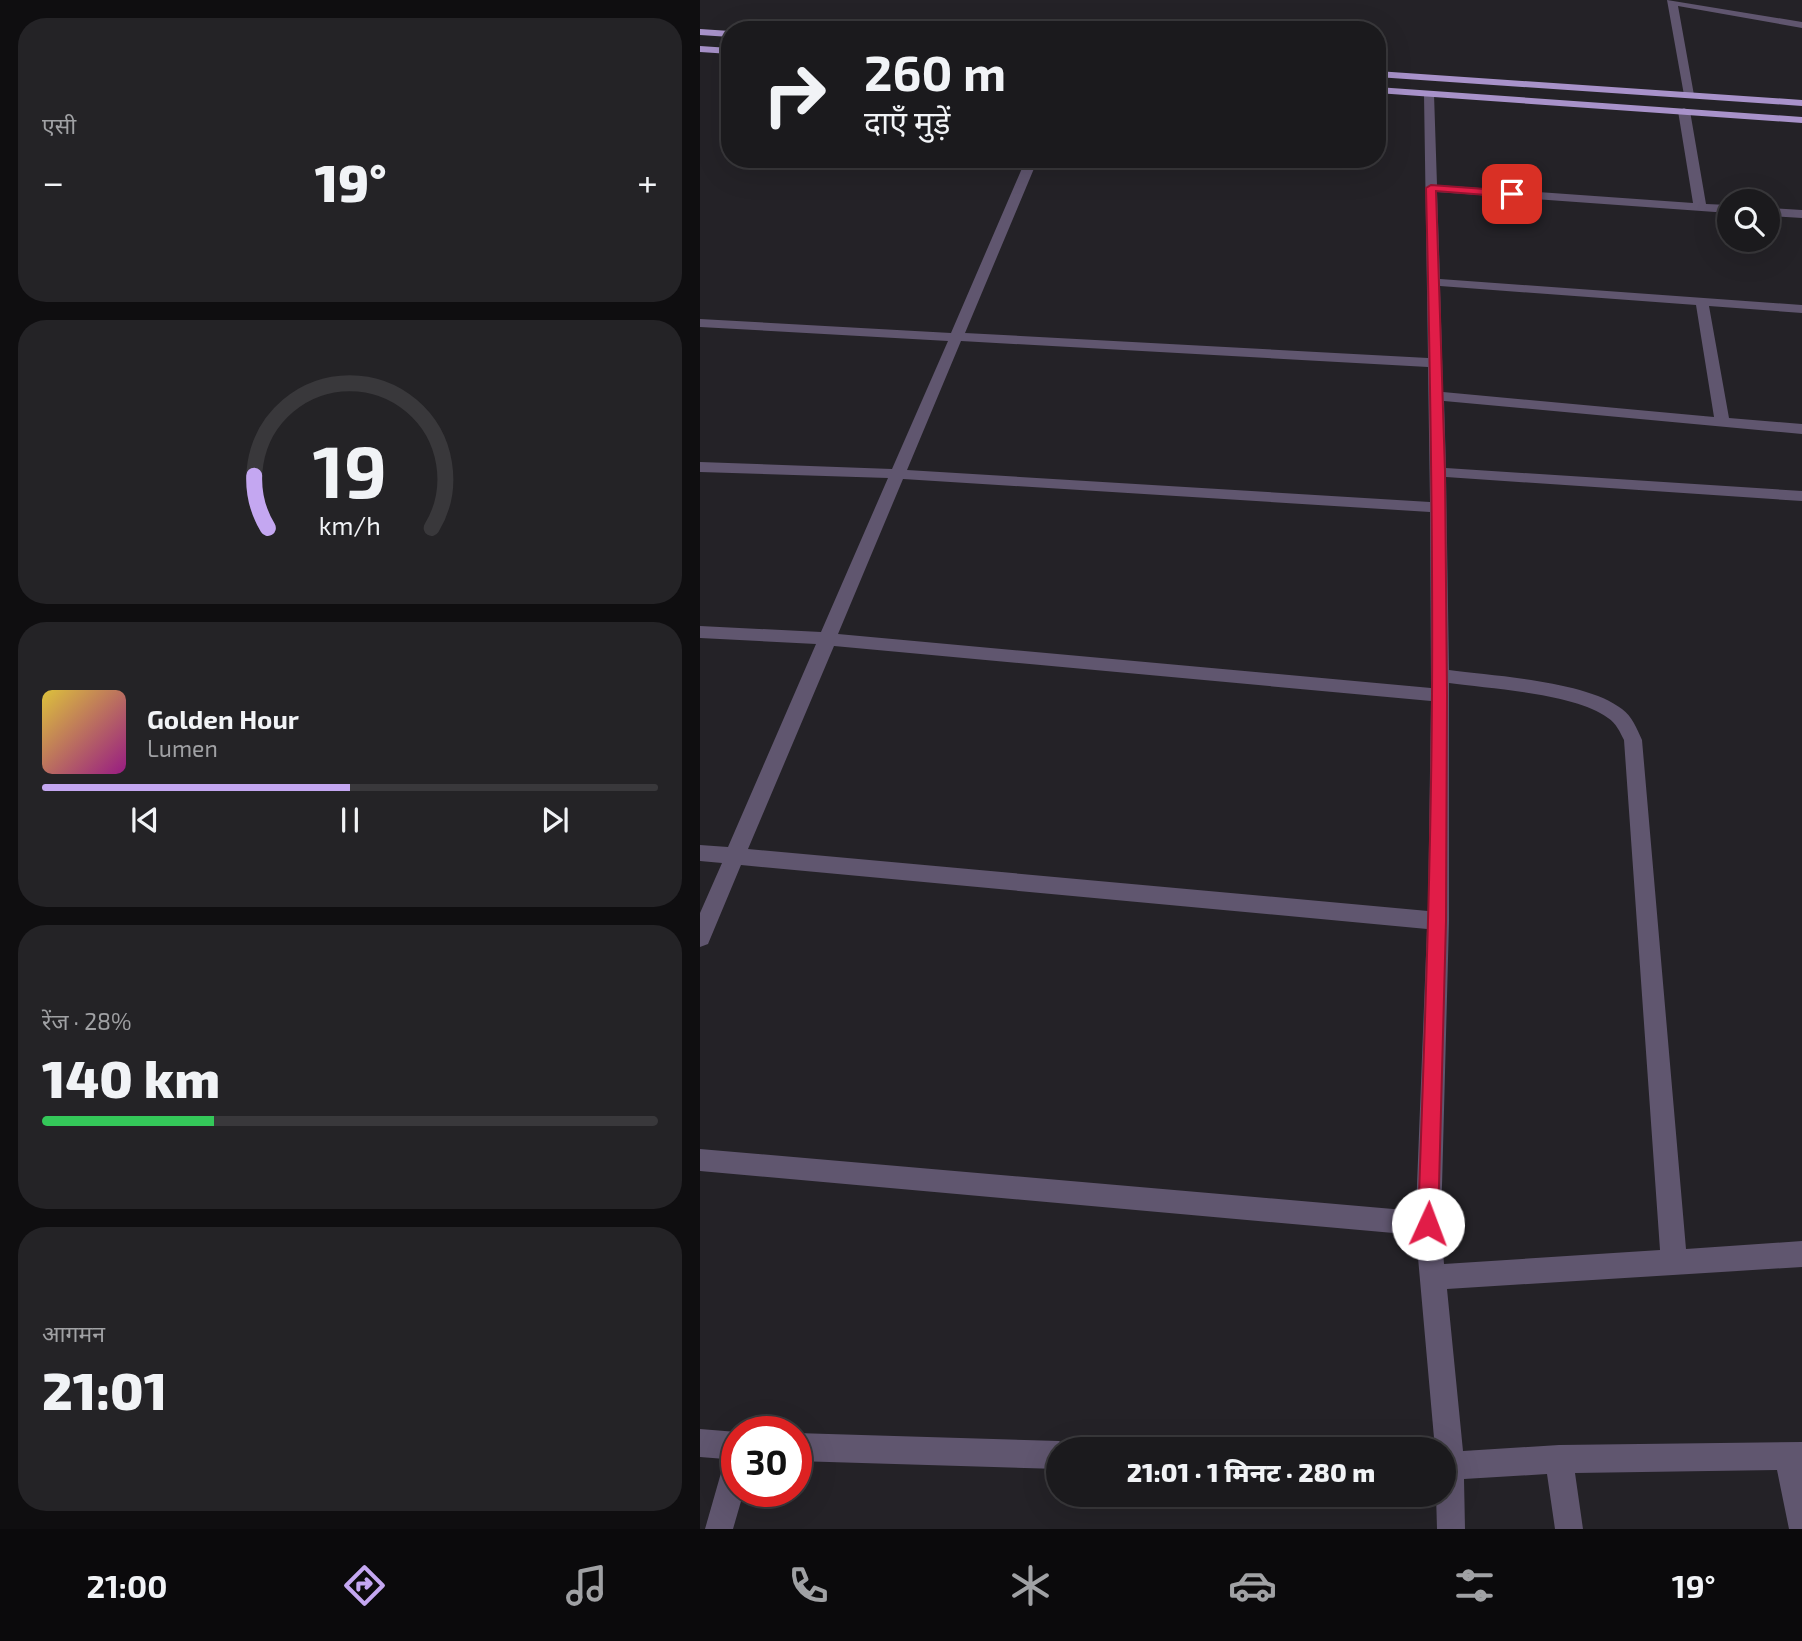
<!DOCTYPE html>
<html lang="hi">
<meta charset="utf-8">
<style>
:root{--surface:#1b1a1d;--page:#242326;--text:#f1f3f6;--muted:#a0a1a4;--line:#39383b;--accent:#c4a7f1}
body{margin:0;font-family:"Exo 2","Noto Sans Devanagari",sans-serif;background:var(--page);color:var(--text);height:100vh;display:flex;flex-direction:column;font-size:26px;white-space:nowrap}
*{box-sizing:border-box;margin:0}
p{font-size:23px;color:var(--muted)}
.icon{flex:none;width:38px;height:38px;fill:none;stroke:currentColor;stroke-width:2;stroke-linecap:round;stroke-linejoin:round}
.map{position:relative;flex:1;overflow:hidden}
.details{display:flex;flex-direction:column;gap:18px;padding:18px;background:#0f0e10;width:700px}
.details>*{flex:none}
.banner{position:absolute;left:21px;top:21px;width:665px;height:147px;border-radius:28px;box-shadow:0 7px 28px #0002,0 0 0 2px var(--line);background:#1b1a1d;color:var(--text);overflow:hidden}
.fabs{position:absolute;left:1017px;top:189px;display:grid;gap:14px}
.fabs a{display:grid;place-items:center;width:63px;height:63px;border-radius:50%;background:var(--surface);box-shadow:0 7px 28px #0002,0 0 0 2px var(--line);font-size:35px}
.speed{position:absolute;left:21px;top:1416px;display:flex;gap:14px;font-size:35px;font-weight:700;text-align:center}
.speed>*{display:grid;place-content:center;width:91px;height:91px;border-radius:50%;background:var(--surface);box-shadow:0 7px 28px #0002,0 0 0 2px var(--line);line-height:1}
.speed .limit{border:10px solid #d22;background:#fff;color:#111}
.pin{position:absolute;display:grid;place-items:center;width:60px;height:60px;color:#fff;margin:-30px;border-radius:14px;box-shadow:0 4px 10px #0006}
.me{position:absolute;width:77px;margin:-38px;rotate:2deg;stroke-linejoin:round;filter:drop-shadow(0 0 5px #0008)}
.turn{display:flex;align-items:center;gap:24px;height:147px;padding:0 28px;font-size:32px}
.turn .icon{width:91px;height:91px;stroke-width:2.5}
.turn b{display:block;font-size:49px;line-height:60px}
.big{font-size:52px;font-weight:800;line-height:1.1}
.details .widget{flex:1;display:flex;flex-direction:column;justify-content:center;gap:10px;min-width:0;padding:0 24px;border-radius:28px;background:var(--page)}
.details .dial{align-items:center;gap:0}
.dial svg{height:182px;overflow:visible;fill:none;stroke:var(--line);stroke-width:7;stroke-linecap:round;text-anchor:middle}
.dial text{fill:var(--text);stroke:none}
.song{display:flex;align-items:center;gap:21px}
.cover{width:84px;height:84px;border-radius:10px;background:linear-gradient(135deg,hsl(50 70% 55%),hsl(310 70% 35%))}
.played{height:7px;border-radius:4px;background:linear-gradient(90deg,var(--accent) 50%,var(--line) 50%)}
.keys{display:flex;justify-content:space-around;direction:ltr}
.heat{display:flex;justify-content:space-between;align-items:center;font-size:38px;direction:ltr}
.charge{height:10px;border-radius:5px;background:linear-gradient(90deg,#34c759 28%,var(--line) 0)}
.trip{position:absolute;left:346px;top:1437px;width:410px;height:70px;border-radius:35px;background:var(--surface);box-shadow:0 7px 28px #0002,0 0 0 2px var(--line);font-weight:800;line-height:70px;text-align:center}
.tab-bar{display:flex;height:112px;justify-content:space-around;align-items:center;background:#0b0a0c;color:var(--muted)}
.tab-bar .icon{width:49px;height:49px}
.tab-bar .active{color:var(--accent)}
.tab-bar b{font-size:32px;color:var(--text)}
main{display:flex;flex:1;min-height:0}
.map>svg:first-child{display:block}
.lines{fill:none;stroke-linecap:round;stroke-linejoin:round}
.minor{fill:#60566f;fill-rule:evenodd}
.trunk{fill:#a892ca;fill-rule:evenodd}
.route{fill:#e11d48;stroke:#92132f;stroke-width:2}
</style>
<main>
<section class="details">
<div class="widget"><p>एसी</p>
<div class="heat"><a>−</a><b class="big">19°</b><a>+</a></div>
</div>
<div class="widget dial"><svg viewBox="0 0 100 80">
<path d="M14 69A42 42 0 1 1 86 69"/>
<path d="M14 69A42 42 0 0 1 8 46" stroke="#c4a7f1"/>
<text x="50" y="56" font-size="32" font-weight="700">19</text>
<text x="50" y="72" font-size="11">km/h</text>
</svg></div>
<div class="widget">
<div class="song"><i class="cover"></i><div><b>Golden Hour</b><p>Lumen</p></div></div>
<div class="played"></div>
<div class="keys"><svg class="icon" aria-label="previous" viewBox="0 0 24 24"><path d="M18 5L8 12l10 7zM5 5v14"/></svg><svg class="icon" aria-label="pause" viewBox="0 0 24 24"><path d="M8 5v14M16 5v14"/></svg><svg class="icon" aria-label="next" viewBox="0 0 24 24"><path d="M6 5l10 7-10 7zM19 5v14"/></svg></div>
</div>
<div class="widget"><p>रेंज · 28%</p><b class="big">140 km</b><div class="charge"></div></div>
<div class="widget"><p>आगमन</p><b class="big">21:01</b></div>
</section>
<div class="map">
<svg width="1102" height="1529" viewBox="0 0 1102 1529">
<rect width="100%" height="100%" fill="#242227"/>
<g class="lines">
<!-- minor -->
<g class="minor">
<polygon points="967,0 1102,22 1102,28 978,6 994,95 989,98 984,95"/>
<path d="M 729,91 L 734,94 L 737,185 L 993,203 L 978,111 L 984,108 L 990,111 L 1006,204 L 1029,205 L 1029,213 L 737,192 L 740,279 L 1102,305 L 1102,313 L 1009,306 L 1029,418 L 1102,424 L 1102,434 L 744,401 L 746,468 L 1102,491 L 1102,501 L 746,477 L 749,670 C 794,676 887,681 922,709 C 932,716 937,729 942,740 L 986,1249 L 1102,1241 L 1102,1267 L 747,1289 L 763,1451 L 859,1445 L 1102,1442 L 1102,1529 L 1089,1529 L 1077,1470 L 875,1473 L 883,1529 L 855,1529 L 847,1474 L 764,1479 L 765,1529 L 737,1529 L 736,1494 L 744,1494 L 744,1449 L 735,1449 L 716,1235 L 0,1171 L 0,1149 L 716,1211 L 727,929 L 41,865 L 8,944 L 0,947 L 0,913 L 22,863 L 0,861 L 0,845 L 28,847 L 116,644 L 0,638 L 0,626 L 121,632 L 188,478 L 0,472 L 0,462 L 192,469 L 248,341 L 0,327 L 0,319 L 251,333 L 326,159 L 338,159 L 265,333 L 728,358 L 724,94 ZM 740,286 L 996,305 L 1014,417 L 743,392 ZM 261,341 L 728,367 L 730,502 L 207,470 ZM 203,479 L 730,512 L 731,688 L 138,634 ZM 134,646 L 731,701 L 728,911 L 48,849 ZM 749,683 C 791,689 875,693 908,718 C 916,723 920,732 924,740 L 960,1250 L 744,1264 L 741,1224 L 749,921 Z"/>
<polygon points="1068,208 1102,210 1102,218 1068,216"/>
<polygon points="0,1429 37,1432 37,1491 44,1491 33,1529 5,1529 25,1459 0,1457"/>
<polygon points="96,1433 359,1441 370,1449 359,1449 359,1469 96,1461"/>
</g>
<!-- trunk -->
<g class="trunk">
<polygon points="0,29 30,31 30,37 0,35"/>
<polygon points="0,46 30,48 30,54 0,52"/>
<polygon points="677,71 1102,100 1102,106 677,77"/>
<polygon points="677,87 1102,117 1102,123 677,93"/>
</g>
</g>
<!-- route -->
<path class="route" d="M 731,185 L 812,191 L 817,194 L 812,197 L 736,191 L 745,471 L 747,695 L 746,921 L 738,1224 L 735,1231 L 728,1234 L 721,1231 L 718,1224 C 724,1048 731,872 732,695 C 733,526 730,357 726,188 Z"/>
</svg>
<div class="fabs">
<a><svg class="icon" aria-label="search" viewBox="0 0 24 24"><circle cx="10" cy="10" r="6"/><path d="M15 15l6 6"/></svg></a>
</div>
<div class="speed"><div class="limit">30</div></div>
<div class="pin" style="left:812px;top:194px;background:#d93025"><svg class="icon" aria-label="arrive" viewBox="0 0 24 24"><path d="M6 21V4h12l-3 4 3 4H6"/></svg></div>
<svg class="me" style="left:728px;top:1224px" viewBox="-20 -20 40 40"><circle r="19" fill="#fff"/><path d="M0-13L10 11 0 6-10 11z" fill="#e11d48"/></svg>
<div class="trip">21:01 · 1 मिनट · 280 m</div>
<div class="banner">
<div class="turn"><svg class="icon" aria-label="right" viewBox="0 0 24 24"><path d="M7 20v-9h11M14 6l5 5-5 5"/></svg><div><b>260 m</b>दाएँ मुड़ें</div></div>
</div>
</div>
</main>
<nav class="tab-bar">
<b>21:00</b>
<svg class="icon active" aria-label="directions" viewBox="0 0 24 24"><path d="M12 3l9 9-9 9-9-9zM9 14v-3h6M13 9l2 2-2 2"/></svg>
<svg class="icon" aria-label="music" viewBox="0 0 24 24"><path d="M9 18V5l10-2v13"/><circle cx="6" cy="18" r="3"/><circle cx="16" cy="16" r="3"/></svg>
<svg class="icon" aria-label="phone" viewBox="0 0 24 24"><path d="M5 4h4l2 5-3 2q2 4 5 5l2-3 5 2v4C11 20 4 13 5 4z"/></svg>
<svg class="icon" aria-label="climate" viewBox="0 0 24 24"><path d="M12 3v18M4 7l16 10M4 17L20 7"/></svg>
<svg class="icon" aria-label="car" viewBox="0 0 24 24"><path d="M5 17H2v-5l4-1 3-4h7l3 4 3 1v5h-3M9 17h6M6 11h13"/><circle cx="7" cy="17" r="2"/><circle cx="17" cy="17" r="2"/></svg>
<svg class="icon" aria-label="filters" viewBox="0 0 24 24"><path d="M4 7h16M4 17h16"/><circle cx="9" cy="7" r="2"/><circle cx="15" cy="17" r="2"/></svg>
<b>19°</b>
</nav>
